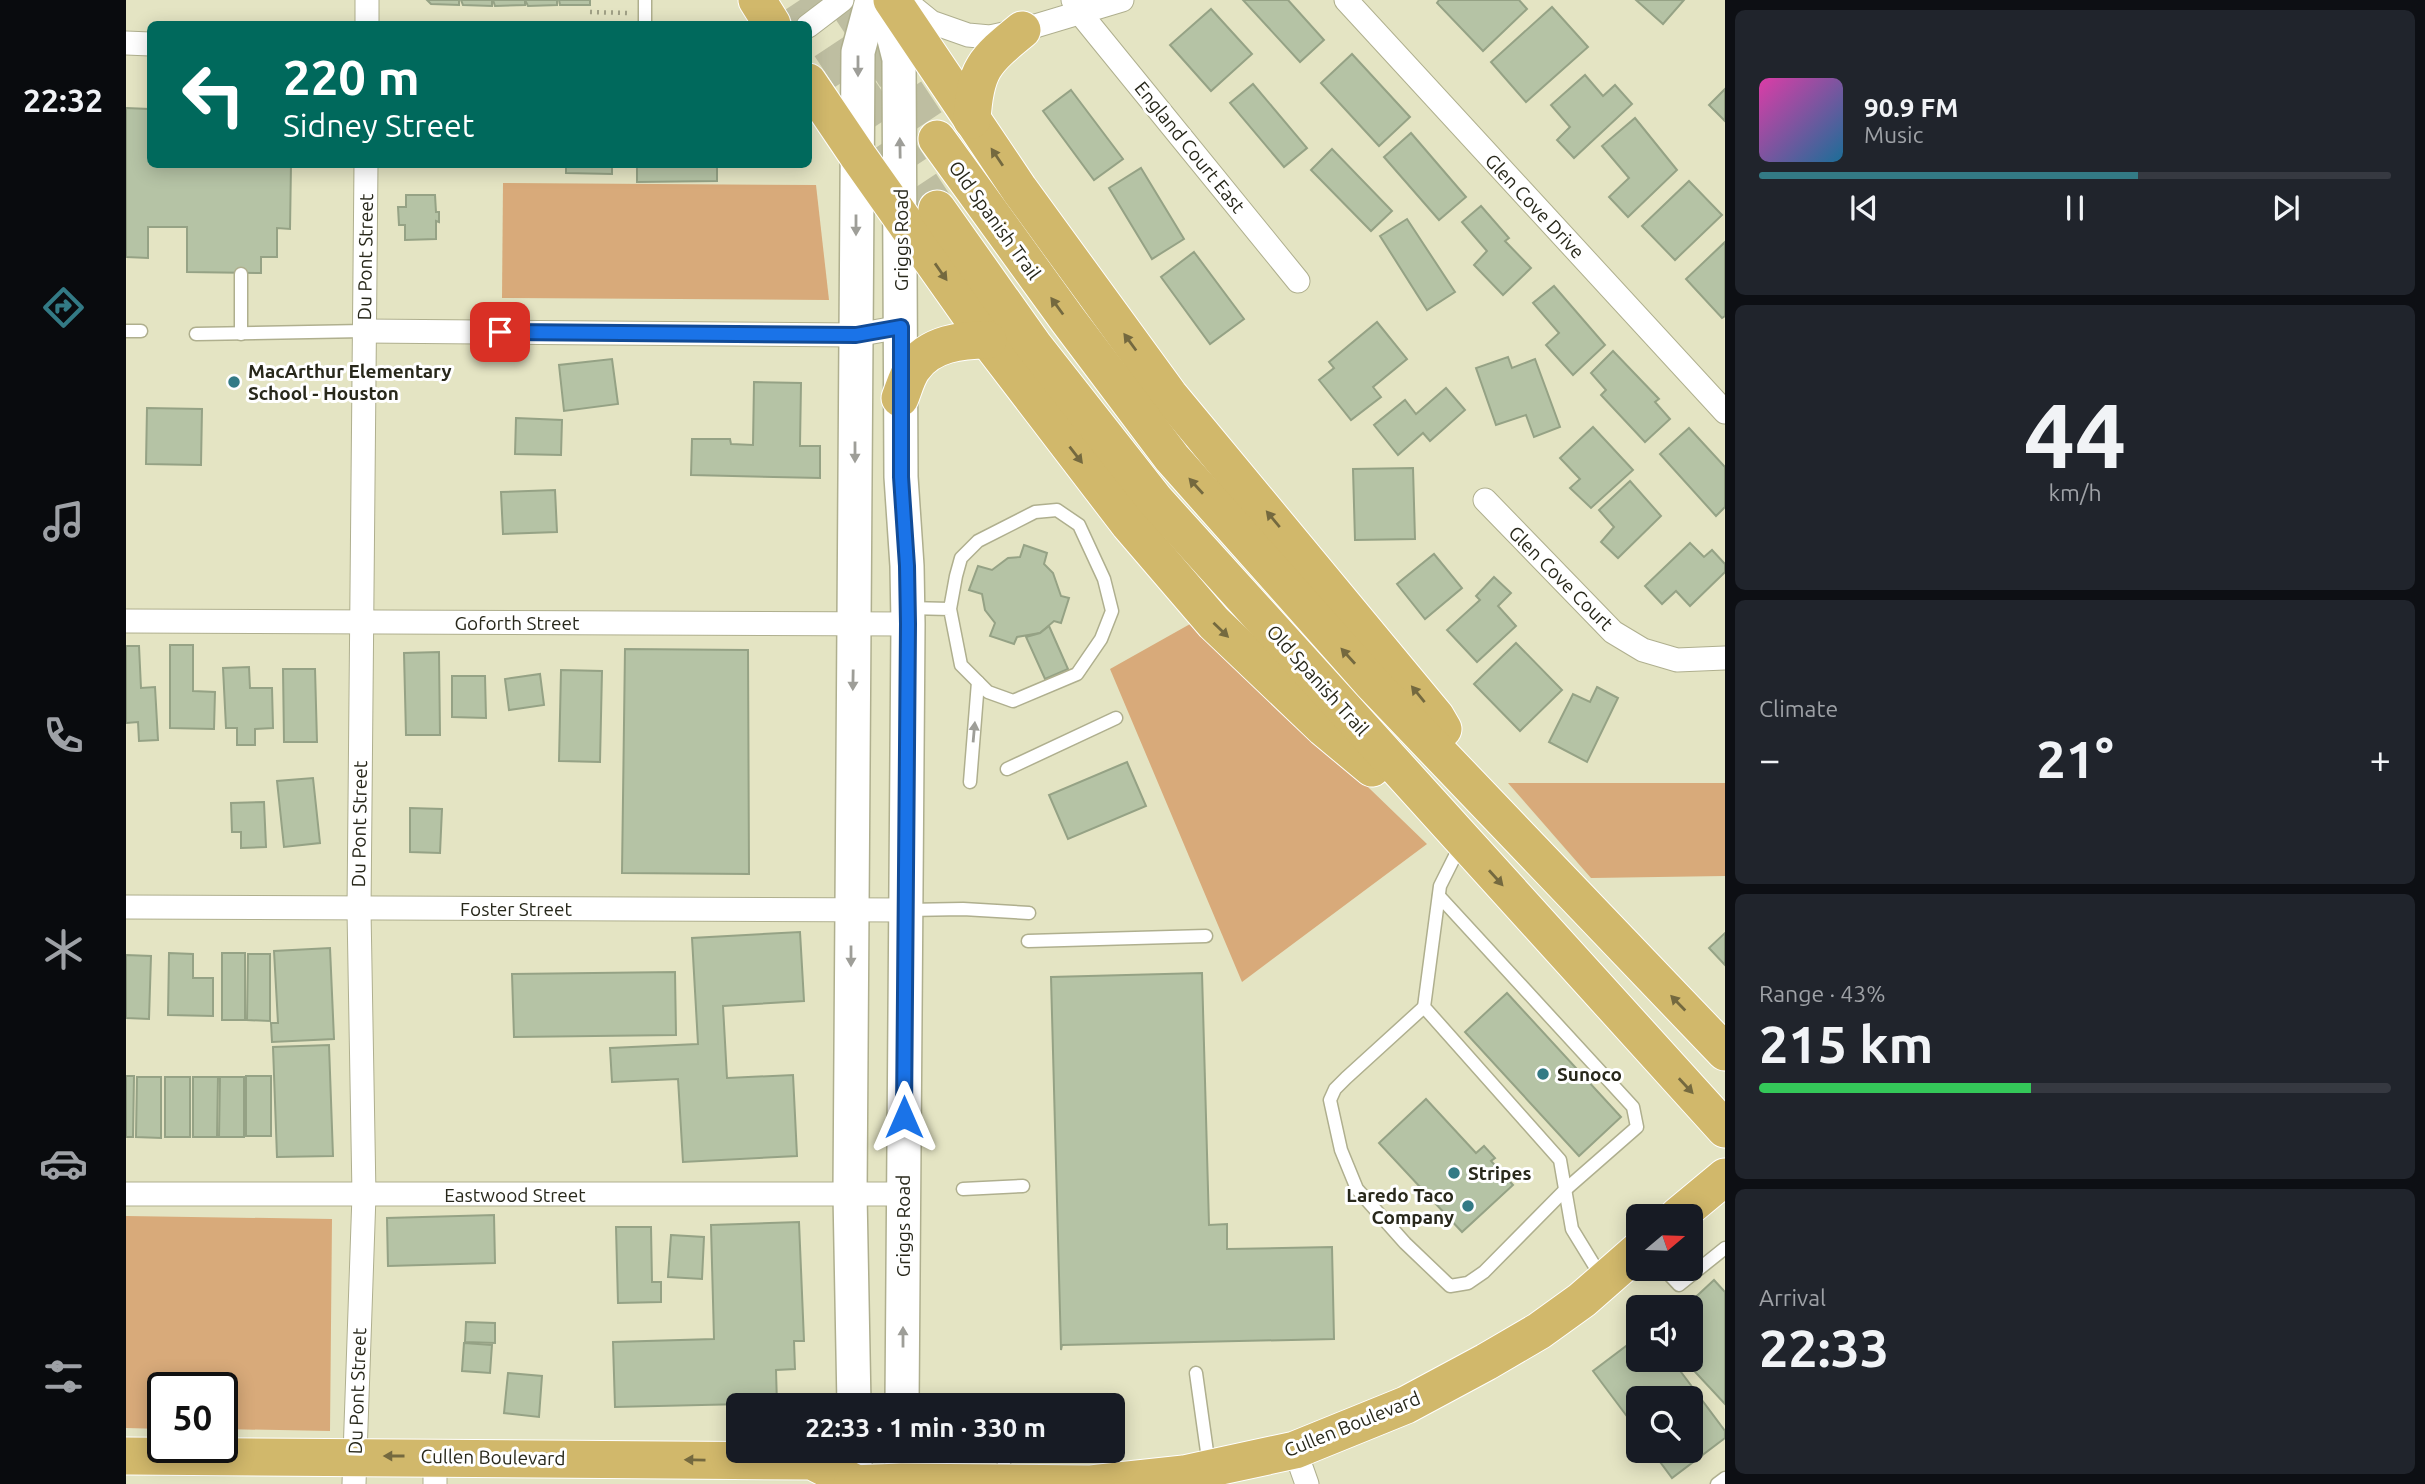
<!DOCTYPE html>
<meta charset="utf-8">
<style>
:root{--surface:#171b24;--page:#20242c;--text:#f1f3f6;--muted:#9ea1a6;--line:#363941;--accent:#337a85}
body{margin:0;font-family:Ubuntu,sans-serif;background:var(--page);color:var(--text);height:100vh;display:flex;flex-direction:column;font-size:26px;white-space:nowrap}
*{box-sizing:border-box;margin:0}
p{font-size:23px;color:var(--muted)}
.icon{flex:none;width:38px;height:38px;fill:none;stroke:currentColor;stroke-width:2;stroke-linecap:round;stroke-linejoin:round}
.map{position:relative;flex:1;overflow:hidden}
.details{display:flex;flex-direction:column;gap:10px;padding:10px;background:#0d0f14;width:700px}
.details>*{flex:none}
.banner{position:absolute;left:21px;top:21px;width:665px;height:147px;border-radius:10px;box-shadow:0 4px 18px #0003;background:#00695c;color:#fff;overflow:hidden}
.needle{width:46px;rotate:71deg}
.tools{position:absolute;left:1500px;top:1204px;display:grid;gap:14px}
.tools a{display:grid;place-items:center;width:77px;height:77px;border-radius:10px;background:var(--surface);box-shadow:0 4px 18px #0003;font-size:35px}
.speed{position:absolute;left:21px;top:1372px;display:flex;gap:14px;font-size:35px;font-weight:700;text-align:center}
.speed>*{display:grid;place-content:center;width:91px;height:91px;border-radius:50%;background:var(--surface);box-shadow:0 4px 18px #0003;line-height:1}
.speed .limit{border:4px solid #111;border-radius:10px;background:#fff;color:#111}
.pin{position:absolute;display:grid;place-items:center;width:60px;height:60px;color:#fff;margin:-30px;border-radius:14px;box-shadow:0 4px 10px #0006}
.me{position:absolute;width:77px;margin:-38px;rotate:0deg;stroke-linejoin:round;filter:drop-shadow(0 0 5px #0008)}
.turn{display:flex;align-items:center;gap:24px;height:147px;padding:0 21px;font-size:32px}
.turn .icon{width:91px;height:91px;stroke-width:2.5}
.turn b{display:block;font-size:49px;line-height:60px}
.big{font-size:52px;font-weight:600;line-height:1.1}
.details .card{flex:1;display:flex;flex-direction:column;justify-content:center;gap:10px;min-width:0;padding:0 24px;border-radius:10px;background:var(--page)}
.details .dial{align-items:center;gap:0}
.dial b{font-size:91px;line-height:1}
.song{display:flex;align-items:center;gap:21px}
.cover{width:84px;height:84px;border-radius:10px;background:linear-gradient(135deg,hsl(320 70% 55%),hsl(200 70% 35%))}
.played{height:7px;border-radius:4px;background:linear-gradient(90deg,var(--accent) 60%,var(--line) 60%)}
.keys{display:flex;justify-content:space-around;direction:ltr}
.heat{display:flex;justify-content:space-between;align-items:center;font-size:38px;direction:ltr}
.charge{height:10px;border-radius:5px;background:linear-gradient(90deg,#34c759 43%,var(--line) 0)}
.trip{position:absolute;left:600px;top:1393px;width:399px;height:70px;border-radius:10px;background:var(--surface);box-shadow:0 4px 18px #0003;font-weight:600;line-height:70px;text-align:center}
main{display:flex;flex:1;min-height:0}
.tabs{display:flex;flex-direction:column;width:126px;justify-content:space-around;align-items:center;background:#090b0e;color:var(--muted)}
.tabs .icon{width:49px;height:49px}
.tabs .active{color:var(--accent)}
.tabs b{font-size:32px;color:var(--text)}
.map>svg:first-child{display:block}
.green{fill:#d8aa7a}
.building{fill:#b5c3a5;stroke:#95a285;stroke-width:2}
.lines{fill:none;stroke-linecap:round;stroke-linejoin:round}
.primary-tunnel{stroke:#bebea1;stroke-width:37;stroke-dasharray:37 18;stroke-linecap:butt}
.service-casing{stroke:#afaf8e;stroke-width:15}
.minor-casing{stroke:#afaf8e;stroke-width:25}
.secondary-casing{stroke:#afaf8e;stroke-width:36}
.primary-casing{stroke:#fff;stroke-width:39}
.path{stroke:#a0a086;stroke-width:4.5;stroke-dasharray:2 5;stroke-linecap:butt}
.service{stroke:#fff;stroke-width:12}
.minor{stroke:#fff;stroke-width:23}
.secondary{stroke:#fff;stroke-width:33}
.primary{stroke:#d1b86b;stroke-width:37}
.oneway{fill:#9e9e98}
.oneway2{fill:#74693f}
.route-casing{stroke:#114b97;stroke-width:18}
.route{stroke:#1a73e8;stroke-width:12}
.poi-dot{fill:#337a85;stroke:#fff;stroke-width:2.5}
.labels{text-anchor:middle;stroke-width:6;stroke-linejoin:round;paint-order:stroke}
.street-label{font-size:19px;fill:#28281b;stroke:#fff}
.poi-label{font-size:19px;font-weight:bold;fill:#28281b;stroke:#fff;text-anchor:start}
</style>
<main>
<nav class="tabs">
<b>22:32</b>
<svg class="icon active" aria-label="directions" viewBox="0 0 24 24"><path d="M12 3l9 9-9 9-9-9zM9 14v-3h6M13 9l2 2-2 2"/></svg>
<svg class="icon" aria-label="music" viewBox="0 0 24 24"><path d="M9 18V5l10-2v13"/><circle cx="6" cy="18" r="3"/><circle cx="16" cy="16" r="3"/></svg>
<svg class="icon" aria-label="phone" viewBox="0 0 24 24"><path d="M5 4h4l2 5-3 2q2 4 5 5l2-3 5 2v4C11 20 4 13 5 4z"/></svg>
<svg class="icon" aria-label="climate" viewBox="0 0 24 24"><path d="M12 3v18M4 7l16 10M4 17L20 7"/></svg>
<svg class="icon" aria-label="car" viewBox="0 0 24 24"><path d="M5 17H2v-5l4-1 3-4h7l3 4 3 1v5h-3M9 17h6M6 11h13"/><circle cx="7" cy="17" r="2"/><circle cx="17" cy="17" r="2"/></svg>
<svg class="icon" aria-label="filters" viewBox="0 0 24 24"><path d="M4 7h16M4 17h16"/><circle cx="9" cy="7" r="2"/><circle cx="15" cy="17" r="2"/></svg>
</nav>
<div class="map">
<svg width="1599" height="1484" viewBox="0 0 1599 1484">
<rect width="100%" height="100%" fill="#e4e4c3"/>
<!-- green -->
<g class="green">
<polygon points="377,183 690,185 703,300 376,298"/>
<polygon points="1073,619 1102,652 1301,844 1116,982 984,669"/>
<polygon points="1382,783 1599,783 1599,876 1465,878"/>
<polygon points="0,1216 206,1219 204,1431 96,1429 96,1388 37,1388 37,1429 0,1428"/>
</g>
<!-- building -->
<g class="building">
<polygon points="301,0 333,0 333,5 305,4"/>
<polygon points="335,0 366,0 366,6 337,5"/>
<polygon points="367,0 399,0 399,5 369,6"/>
<polygon points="399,0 431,0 431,5 402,6"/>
<polygon points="433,0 464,0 464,5 434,5"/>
<polygon points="1117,0 1162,0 1198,40 1174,62"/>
<polygon points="1313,0 1393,0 1401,9 1357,51 1311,3"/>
<polygon points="1510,0 1558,0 1537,24"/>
<polygon points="1426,7 1462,47 1400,102 1365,62"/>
<polygon points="1085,9 1126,54 1085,91 1044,45"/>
<polygon points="1226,54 1284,117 1253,146 1195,83"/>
<polygon points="1459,75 1477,96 1489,85 1506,104 1448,158 1431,140 1444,127 1425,105"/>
<polygon points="1127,84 1181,148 1158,167 1104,103"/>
<polygon points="1599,89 1599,121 1583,105"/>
<polygon points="945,90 997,159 968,180 917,111"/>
<polygon points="0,108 23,109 24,164 165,164 164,229 151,228 151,257 135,257 135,273 61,272 61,227 22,227 22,258 0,257"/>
<polygon points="1509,118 1551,170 1502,217 1483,197 1503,178 1476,146"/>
<polygon points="1285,133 1340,197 1313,220 1258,157"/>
<polygon points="1206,149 1266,211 1245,231 1185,170"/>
<polygon points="440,164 486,164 486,174 440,173"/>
<polygon points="511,164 591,164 591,181 511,182"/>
<polygon points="1015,168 1058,239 1026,259 983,188"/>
<polygon points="1563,181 1596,215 1549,260 1516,226"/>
<polygon points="280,195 309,195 310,212 313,212 313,222 310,221 310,239 279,240 279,225 273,225 272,207 280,207"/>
<polygon points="1355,206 1383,238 1379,241 1405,268 1377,295 1348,265 1361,251 1336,222"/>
<polygon points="1281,219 1329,292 1301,310 1254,236"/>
<polygon points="1599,242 1599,316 1596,318 1560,279"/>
<polygon points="1068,252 1118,319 1084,344 1035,277"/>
<polygon points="1428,286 1479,345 1447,375 1420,345 1433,333 1407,303"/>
<polygon points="1251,322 1281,359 1247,387 1255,397 1225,420 1193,380 1208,368 1203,362"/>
<polygon points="1487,351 1533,399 1529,402 1544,419 1519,442 1475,395 1480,390 1465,373"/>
<polygon points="1382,357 1386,368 1409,359 1434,427 1408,437 1400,415 1370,425 1350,368"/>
<polygon points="486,359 492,404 438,411 433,365"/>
<polygon points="628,382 675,383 674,446 694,446 694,478 565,475 566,439 604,439 605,444 627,445"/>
<polygon points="1320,388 1339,410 1304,441 1297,433 1272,455 1248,425 1279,400 1290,414"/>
<polygon points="21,408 76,409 75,465 20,464"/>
<polygon points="390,418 436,420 435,455 389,454"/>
<polygon points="1467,427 1507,470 1465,508 1444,488 1454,479 1434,458"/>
<polygon points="1563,428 1599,467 1599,507 1590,516 1534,454"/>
<polygon points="1287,468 1289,539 1229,540 1227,469"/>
<polygon points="1504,481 1535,516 1492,558 1475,542 1488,527 1473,510"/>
<polygon points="429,490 431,532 377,534 375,492"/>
<polygon points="1564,543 1578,557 1586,550 1599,564 1599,572 1564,606 1550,591 1536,604 1519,586"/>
<polygon points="898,545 921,553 918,564 927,573 935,596 943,598 935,623 928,621 914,633 891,637 888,644 864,636 869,623 859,610 856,594 843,590 852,566 866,570 882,558 894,557"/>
<polygon points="1308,554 1336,588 1299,619 1271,584"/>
<polygon points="1368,577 1385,593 1372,606 1390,626 1351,662 1321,630 1354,600 1350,596"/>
<polygon points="923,626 942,669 919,679 900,637 914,633"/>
<polygon points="1390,643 1436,690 1394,731 1348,684"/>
<polygon points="44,645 67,645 67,691 89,692 88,729 44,728"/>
<polygon points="0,646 13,646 15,688 29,687 32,740 13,741 12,722 0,723"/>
<polygon points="499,649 622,650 623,874 496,873"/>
<polygon points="313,652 314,735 280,735 278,653"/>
<polygon points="123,667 124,688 146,688 147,728 129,729 129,745 111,745 111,728 100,728 97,668"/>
<polygon points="157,669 189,669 191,742 158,742"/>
<polygon points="435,670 476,671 474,762 433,761"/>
<polygon points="414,674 418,705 383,710 379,679"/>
<polygon points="326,676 359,676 360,718 326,717"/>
<polygon points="1471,687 1492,698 1461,762 1423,742 1447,694 1464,702"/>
<polygon points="1001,762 1020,806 942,839 923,795"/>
<polygon points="187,778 194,843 158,847 151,781"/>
<polygon points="138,802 140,847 115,848 115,832 106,832 105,803"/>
<polygon points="284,808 316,809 314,853 284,852"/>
<polygon points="674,932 678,1001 597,1006 601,1078 667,1075 671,1156 557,1162 552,1079 486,1082 484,1048 572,1044 566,938"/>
<polygon points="1599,933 1599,965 1583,948"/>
<polygon points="204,948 208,1039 146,1042 145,1023 152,1023 148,951"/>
<polygon points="43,953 67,954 67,978 87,978 87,1016 42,1015"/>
<rect x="96" y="953" width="23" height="67"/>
<polygon points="122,954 144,954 144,1021 121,1020"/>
<polygon points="0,955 25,956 23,1019 0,1018"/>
<polygon points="549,972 550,1035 388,1037 386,974"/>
<polygon points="1076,973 1083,1225 1101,1224 1101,1249 1206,1247 1208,1339 936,1345 935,1350 925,977"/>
<polygon points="1381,993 1495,1117 1453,1156 1339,1032"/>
<polygon points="203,1045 207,1156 151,1157 147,1047"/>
<polygon points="0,1076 8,1076 7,1137 0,1137"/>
<rect x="120" y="1076" width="25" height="60"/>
<polygon points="11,1077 35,1077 35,1138 10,1137"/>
<rect x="39" y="1077" width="25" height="60"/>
<polygon points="67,1077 92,1077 91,1137 67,1137"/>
<polygon points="94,1077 118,1077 118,1137 93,1137"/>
<polygon points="1300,1099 1350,1153 1358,1146 1369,1158 1365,1161 1387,1185 1336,1232 1253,1143"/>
<polygon points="368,1215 369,1263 262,1266 261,1218"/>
<polygon points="673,1222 678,1341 668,1341 669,1369 650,1370 651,1405 619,1404 489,1407 487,1342 588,1339 585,1225"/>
<polygon points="490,1227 525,1227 526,1282 535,1282 535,1302 492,1303"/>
<polygon points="545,1235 578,1237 576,1279 542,1277"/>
<polygon points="1588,1280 1599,1292 1599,1404 1558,1360 1564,1360 1564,1307 1559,1307"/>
<polygon points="340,1322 369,1323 369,1343 339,1342"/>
<polygon points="1512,1337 1512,1360 1546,1360 1599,1431 1599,1438 1546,1478 1526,1451 1564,1451 1564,1398 1512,1398 1512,1431 1467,1371"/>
<polygon points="338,1343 366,1345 364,1373 336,1371"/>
<polygon points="382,1373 416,1376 413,1417 378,1413"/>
</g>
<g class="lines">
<!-- primary-tunnel -->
<g class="primary-tunnel">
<polyline points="674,0 811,209"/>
<polyline points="719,0 811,139"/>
</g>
<defs>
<g id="service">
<polyline points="519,24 519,0"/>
<polyline points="115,274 115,334"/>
<polyline points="0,331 15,331"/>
<polyline points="70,334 238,331"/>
<polyline points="782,608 824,609 835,665 862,692 887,701 951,674 975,639 986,611 978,579 953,525 931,510 909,512 852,541 835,558 830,576 824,609"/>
<polyline points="881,769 990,718"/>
<polyline points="844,782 852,682"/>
<polyline points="1336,842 1314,886 1298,1007 1434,1160 1446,1229 1476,1278"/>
<polyline points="781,910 837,909 903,913"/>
<polyline points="902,941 1080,936"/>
<polyline points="1298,1007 1220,1078 1209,1089 1204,1100 1215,1150 1231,1189 1279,1243 1324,1286 1342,1283 1358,1272 1439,1190 1511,1127 1507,1107 1313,896"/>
<polyline points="837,1189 897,1186"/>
<polyline points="1538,1269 1553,1285 1599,1248"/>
<polyline points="1070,1373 1083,1466"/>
<polyline points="875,1403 875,1405"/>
<polyline points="877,1451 879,1478"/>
<polyline points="1591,1484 1599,1478"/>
</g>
<g id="minor">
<polyline points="778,0 805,22 842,35 864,37 896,30 996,0"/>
<polyline points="947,0 954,13 1172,281"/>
<polyline points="1220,0 1599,412"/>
<polyline points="241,24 241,0"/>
<polyline points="682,26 716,0"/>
<polyline points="0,43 24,44"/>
<polyline points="238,331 730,335 775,327"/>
<polyline points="1359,500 1487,632 1517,650 1551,660 1599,658"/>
<polyline points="0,621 782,624"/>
<polyline points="0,907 780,910"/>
<polyline points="0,1194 777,1194"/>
<polyline points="1169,1450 1181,1484"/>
<polyline points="228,1484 238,1195 233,910 240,164"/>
<polyline points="309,1484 309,1457"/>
</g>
<g id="secondary">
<polyline points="758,0 773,59 775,477 781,566 782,624 776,1405"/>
<polyline points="728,1405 724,1194 732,52 746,0"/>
<polyline points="729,1451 729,1484"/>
<polyline points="776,1484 776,1451"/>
</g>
<g id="primary">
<polyline points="631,0 646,24"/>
<polyline points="766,0 893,189 1043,395 1310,717 1317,729"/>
<polyline points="682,82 732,156 862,340 1003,524 1088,623 1198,728 1246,768"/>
<path d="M 846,120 C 849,69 858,61 896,30"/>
<polyline points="811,139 942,320 1046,458 1246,683 1599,1052"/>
<polyline points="811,209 908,346 1029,500 1599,1129"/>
<path d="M 774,398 C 778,388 781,376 787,368 C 804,343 836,340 862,340"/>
<polyline points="1552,1216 1599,1177"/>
<polyline points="0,1456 686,1461 729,1483"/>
<polyline points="726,1484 776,1482 965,1484 1058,1474 1169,1450 1280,1405 1360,1362 1413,1331 1456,1300 1512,1251"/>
</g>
</defs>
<!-- service casing -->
<use href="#service" class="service-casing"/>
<!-- minor casing -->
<use href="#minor" class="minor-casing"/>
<!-- secondary casing -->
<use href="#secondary" class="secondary-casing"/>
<!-- primary casing -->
<use href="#primary" class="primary-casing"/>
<!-- path -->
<polyline class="path" points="464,12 501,13"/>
<!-- service -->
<use href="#service" class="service"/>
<!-- minor -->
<use href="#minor" class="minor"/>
<!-- secondary -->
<use href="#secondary" class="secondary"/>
<!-- primary -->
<use href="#primary" class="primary"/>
</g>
<!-- one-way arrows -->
<defs><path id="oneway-solid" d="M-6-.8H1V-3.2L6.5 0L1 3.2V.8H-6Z" transform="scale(1.75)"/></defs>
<g class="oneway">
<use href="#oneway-solid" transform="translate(732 66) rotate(90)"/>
<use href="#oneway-solid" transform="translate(774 148) rotate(-91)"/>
<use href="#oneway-solid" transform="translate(730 225) rotate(90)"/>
<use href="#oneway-solid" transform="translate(729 452) rotate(90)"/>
<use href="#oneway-solid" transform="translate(727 680) rotate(91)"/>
<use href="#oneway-solid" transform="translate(848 732) rotate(-85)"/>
<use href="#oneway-solid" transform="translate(725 956) rotate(90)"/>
<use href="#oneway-solid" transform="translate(777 1337) rotate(-90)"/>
</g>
<g class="oneway2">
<use href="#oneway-solid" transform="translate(871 157) rotate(-124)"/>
<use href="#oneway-solid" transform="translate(815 272) rotate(55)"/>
<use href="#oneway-solid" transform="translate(931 306) rotate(-126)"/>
<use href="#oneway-solid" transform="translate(1004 342) rotate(-126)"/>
<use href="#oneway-solid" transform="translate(950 455) rotate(52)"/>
<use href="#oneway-solid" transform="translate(1070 486) rotate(-132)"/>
<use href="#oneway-solid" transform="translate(1147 519) rotate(-130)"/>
<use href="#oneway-solid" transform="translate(1095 630) rotate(44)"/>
<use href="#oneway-solid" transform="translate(1222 656) rotate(-132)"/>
<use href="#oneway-solid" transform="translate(1292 694) rotate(-129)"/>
<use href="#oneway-solid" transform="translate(1370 878) rotate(48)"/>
<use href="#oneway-solid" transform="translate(1552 1003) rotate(-134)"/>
<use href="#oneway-solid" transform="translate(1560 1086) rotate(47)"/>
<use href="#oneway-solid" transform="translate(268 1456) rotate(-180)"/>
<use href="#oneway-solid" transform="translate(569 1460) rotate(-179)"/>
</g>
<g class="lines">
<defs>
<polyline id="route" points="374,332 730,335 775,327 775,477 781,566 782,624 778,1117"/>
</defs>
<!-- route casing -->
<use href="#route" class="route-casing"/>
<!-- route -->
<use href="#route" class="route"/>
</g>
<!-- markers -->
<g class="poi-dot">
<circle cx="108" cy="382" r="7"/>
<circle cx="1417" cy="1074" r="7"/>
<circle cx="1328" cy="1173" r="7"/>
<circle cx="1342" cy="1206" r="7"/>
</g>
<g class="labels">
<!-- street labels -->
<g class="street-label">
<text transform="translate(1064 147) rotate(51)" y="7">England Court East</text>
<text transform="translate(1409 206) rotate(47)" y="7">Glen Cove Drive</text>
<text transform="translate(869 220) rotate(54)" y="7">Old Spanish Trail</text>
<text transform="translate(775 240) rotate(-90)" y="7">Griggs Road</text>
<text transform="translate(239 257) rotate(-89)" y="7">Du Pont Street</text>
<text transform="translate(1435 578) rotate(45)" y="7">Glen Cove Court</text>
<text x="391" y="630">Goforth Street</text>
<text transform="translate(1192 680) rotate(48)" y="7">Old Spanish Trail</text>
<text transform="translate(233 824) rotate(-89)" y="7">Du Pont Street</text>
<text x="390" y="916">Foster Street</text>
<text x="389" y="1202">Eastwood Street</text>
<text transform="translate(777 1226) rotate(-90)" y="7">Griggs Road</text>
<text transform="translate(231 1391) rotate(-88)" y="7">Du Pont Street</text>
<text transform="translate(1226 1424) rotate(-22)" y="7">Cullen Boulevard</text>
<text transform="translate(367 1457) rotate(1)" y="7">Cullen Boulevard</text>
</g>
<!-- poi labels -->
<g class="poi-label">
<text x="122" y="378">MacArthur Elementary<tspan x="122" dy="22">School - Houston</tspan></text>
<text x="1431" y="1081">Sunoco</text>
<text x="1342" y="1180">Stripes</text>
<text x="1328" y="1202" text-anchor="end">Laredo Taco<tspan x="1328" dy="22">Company</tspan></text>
</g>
</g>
</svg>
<div class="tools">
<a><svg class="needle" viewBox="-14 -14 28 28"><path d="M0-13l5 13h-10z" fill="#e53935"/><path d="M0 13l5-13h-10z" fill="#9ea1a6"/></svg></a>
<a><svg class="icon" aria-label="sound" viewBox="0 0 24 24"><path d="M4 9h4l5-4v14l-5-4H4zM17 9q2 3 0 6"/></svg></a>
<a><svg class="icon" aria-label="search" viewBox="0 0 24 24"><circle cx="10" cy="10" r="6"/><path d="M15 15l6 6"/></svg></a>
</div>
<div class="speed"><div class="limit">50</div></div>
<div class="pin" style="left:374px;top:332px;background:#d93025"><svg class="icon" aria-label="arrive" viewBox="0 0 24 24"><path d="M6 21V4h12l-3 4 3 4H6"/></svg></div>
<svg class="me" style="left:778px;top:1117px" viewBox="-20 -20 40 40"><path d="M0-17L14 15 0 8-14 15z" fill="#1a73e8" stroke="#fff" stroke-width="4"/></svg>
<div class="trip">22:33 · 1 min · 330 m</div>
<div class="banner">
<div class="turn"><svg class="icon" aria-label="left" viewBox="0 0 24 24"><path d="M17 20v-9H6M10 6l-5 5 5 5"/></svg><div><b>220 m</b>Sidney Street</div></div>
</div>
</div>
<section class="details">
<div class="card">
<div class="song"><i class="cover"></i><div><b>90.9 FM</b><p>Music</p></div></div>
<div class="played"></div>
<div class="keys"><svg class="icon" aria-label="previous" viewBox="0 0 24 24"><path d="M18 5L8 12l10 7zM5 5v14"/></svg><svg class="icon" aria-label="pause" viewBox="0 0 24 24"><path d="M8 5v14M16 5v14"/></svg><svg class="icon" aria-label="next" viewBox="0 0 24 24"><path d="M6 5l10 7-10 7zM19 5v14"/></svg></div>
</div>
<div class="card dial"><b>44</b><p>km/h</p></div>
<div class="card"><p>Climate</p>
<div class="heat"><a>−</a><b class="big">21°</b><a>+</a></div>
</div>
<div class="card"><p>Range · 43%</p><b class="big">215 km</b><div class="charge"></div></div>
<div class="card"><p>Arrival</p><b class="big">22:33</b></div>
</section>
</main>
